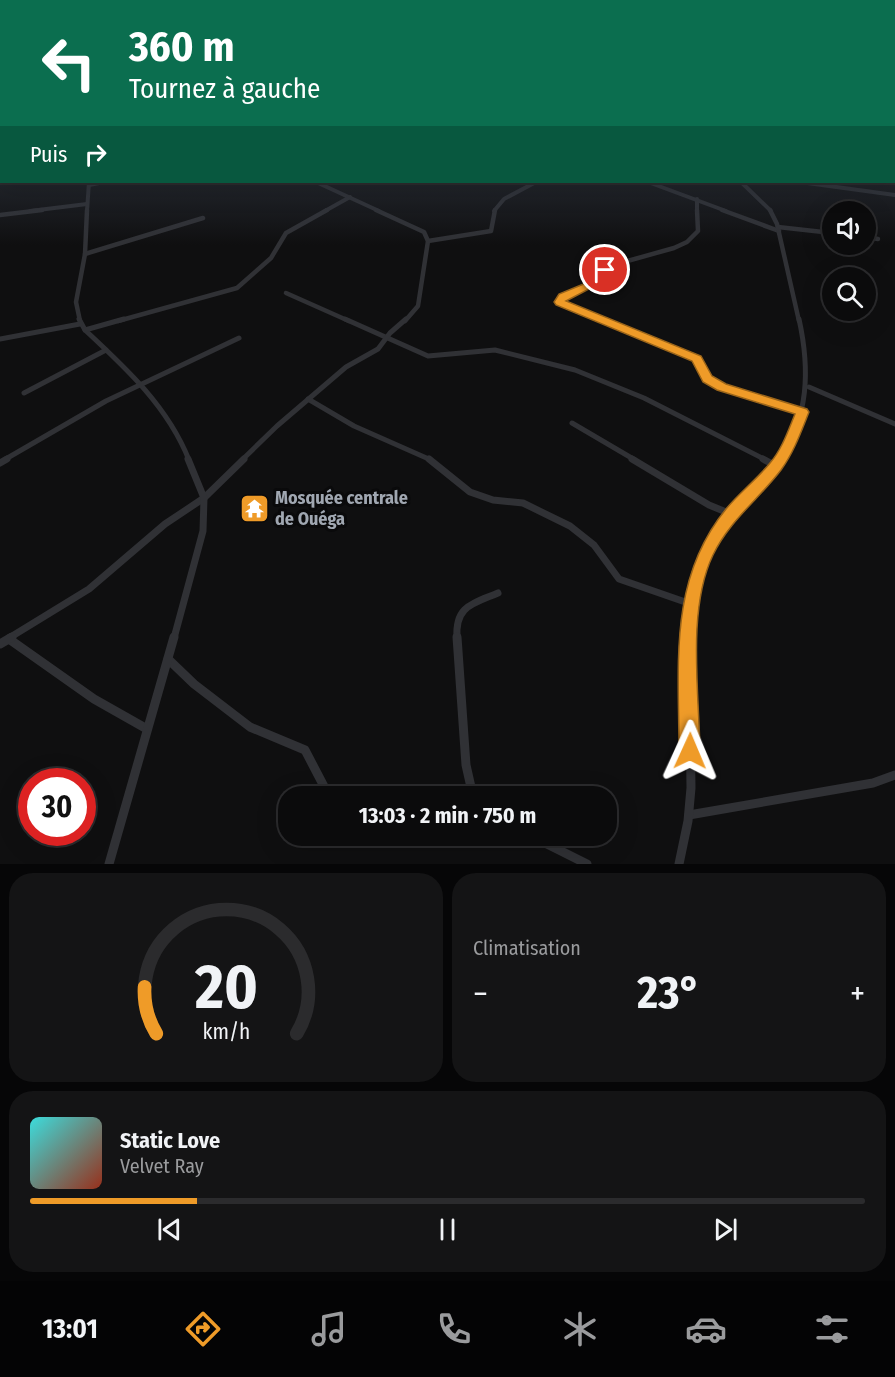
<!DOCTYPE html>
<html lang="fr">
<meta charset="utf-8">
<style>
:root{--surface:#0b0b0c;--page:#141415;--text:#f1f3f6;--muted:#9a9b9d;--line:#2b2b2d;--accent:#ef9b28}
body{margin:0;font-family:"Fira Sans Condensed",sans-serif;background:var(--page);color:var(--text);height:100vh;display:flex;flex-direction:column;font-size:22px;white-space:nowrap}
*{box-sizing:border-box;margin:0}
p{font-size:20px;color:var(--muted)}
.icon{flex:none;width:33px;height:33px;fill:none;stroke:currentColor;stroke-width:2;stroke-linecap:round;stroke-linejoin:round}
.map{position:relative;height:864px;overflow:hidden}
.details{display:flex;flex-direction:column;gap:9px;padding:9px;background:#060607;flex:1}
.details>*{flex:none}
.guide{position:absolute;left:0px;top:0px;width:896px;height:183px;box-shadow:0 6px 24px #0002,0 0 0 2px var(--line);background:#0b6e4f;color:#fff;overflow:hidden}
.buttons{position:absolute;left:822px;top:201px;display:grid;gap:12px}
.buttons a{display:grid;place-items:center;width:54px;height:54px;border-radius:50%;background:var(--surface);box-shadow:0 6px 24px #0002,0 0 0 2px var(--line);font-size:30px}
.speed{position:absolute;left:18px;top:768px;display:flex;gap:12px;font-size:30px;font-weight:700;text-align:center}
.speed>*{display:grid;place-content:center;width:78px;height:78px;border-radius:50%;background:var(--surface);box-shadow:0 6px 24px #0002,0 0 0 2px var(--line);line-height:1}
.speed .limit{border:9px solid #d22;background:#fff;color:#111}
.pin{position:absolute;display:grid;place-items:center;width:51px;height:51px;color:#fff;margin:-26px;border:3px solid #fff;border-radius:50%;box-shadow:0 2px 6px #0007}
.me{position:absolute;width:66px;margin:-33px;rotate:1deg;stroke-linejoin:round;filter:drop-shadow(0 0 4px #0008)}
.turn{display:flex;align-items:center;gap:21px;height:126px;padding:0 30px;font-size:27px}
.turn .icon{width:78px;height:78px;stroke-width:2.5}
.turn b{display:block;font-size:42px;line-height:51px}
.then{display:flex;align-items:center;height:57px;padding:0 30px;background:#0003;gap:12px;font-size:22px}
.big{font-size:45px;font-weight:700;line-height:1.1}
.details .card{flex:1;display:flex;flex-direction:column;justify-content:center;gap:9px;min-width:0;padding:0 21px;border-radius:24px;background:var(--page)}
.details .dial{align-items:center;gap:0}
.dial svg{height:156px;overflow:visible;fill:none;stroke:var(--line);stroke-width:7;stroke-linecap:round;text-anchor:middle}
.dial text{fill:var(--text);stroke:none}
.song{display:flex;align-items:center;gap:18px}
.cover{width:72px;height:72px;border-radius:9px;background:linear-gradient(135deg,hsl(180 70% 55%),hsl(10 70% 35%))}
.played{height:6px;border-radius:3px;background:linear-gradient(90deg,var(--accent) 20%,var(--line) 20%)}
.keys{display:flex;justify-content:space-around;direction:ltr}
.heat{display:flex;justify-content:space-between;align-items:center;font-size:33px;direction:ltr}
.details .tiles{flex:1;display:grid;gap:9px;grid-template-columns:1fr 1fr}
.card:last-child{grid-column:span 2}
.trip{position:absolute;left:278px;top:786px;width:339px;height:60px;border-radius:24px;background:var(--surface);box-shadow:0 6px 24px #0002,0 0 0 2px var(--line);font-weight:700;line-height:60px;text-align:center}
.menu{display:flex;height:96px;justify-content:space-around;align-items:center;background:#040405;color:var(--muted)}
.menu .icon{width:42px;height:42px}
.menu .active{color:var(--accent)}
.menu b{font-size:27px;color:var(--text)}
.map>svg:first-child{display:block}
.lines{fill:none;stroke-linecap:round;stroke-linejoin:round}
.minor-far4{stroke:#303135;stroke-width:4}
.minor-far3{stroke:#303135;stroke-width:4.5}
.minor-far2{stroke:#303135;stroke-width:5}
.minor-far1{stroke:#303135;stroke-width:7}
.minor{stroke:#303135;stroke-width:9}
.route{fill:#ef9b28;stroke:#9b651a;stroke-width:1.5}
.labels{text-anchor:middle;stroke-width:6;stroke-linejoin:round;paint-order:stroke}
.poi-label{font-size:18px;font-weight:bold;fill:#a0a7b1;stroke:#0a0a0b;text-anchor:start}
</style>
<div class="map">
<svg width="895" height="864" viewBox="0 0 895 864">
<rect width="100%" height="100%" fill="#0f0f10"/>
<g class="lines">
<!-- minor-far4 -->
<g class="minor-far4">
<polyline points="316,182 379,211"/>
<polyline points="648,182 726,211"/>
<polyline points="741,182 771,211"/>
<polyline points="743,183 800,182 895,195"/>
<polyline points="89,185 104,182"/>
<polyline points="697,199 697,211"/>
<polyline points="30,211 87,204"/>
<polyline points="87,211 89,182"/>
<polyline points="325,211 350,197"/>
<polyline points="494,211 504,199 536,182"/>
</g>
<!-- minor-far3 -->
<g class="minor-far3">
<polyline points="376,210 424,232 428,241 418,306 405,321"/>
<polyline points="722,210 779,231"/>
<polyline points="770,210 777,224 799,321"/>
<polyline points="0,215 42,210"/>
<polyline points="778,227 832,233"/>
<polyline points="866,237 878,239"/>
<polyline points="428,241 491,231 495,210"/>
<polyline points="85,254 203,218"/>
<polyline points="286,293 349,321"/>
<polyline points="80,321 76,302 85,254 87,210"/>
<polyline points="118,321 237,288 271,258 286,233 327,210"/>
<polyline points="605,321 560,302 562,297 589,285 613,265 674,248 687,242 698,231 697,210"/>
</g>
<!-- minor-far2 -->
<g class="minor-far2">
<path d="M 79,319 L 85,330 C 127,369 168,407 189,460"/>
<polyline points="345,319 428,356 495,350 575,370 644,398 766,460"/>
<polyline points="602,319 697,359 707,379 713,383 802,412"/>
<polyline points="85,330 124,319"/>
<polyline points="0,339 80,324"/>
<polyline points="809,387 895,424"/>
<polyline points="24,393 106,350"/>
<polyline points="308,399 354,426 431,460"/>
<polyline points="572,423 635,460"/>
<polyline points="4,460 106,401 239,338"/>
<polyline points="242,460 277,426 346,367 378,349 390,333 406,319"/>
<path d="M 779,460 C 809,418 810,369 799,319"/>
</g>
<!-- minor-far1 -->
<g class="minor-far1">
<polyline points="429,459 470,492 493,500 523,503 570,526 594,545 619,579 691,604"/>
<polyline points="632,459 709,505 731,514"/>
<polyline points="763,459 776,466"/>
<polyline points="0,463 7,459"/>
<polyline points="9,638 89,589 165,524 204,498 244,459"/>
<polyline points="174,638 203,531 204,498 188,459"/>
<path d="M 457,638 C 455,606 472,604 498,593"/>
<path d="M 689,638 C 693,537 729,532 780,459"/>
</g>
<!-- minor -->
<g class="minor">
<polyline points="457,637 466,765 473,796"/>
<polyline points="9,639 94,699 147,729"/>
<polyline points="0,644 12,637"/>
<polyline points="168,659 194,684 250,727 305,750 329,796"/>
<polyline points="689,815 873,783 895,775"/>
<polyline points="531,836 587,864"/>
<polyline points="109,864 174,637"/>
<polyline points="679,864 688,821 691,788 689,637"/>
</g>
</g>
<!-- sky -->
<linearGradient id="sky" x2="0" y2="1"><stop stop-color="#080809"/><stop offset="0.51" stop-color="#313742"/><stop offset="1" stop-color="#313742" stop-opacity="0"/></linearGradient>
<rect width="895" height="245" fill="url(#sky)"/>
<!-- route -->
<path class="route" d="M 602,268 L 610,270 L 593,287 L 566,301 L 701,356 L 712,376 L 726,384 L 807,409 L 809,412 C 801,432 794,452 781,470 C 759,499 729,521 713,555 C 687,609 699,692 700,751 L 697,758 L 690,761 L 682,758 L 679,751 C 679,665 668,580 726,509 C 739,493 757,479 770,463 C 782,449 788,431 795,414 L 717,390 L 703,382 L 692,361 L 556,305 L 554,302 L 559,294 L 586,283 Z"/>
<!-- icons -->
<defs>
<symbol id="temple-square" viewBox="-11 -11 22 22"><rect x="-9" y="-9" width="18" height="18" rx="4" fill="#ef9b28" stroke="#0a0a0b"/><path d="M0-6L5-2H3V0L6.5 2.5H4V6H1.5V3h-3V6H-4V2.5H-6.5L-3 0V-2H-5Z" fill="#fff"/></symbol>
</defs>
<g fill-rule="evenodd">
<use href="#temple-square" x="238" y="492" width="33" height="33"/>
</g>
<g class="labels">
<!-- poi labels -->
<g class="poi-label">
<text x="275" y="504">Mosquée centrale<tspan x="275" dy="21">de Ouéga</tspan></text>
</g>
</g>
</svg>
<div class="buttons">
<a><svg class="icon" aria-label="sound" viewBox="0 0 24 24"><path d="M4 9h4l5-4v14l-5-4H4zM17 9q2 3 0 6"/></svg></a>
<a><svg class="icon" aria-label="search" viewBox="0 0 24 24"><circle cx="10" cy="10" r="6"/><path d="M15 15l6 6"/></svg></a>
</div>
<div class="speed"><div class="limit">30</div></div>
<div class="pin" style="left:605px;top:270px;background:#d93025"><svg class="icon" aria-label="arrive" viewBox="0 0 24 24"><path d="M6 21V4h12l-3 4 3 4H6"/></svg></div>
<svg class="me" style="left:690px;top:751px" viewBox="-20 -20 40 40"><path d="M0-17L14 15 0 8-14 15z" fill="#ef9b28" stroke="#fff" stroke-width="4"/></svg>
<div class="trip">13:03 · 2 min · 750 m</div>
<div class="guide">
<div class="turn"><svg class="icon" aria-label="left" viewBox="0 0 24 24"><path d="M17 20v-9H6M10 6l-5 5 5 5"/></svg><div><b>360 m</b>Tournez à gauche</div></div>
<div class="then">Puis<svg class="icon" aria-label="right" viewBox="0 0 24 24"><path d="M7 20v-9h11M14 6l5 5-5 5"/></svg></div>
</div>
</div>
<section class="details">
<div class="tiles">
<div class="card dial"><svg viewBox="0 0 100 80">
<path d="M14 69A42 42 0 1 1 86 69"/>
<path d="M14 69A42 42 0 0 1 8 45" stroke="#ef9b28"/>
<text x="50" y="56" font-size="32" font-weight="700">20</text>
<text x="50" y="72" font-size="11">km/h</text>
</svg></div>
<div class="card"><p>Climatisation</p>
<div class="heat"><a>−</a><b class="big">23°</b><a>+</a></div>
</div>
<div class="card">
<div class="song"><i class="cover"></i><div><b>Static Love</b><p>Velvet Ray</p></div></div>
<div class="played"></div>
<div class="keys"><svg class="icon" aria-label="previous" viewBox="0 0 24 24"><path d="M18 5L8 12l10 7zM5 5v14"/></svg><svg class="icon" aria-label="pause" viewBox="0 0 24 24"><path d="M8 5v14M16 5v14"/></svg><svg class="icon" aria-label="next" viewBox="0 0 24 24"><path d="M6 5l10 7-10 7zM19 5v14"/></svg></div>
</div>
</div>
</section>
<nav class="menu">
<b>13:01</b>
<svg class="icon active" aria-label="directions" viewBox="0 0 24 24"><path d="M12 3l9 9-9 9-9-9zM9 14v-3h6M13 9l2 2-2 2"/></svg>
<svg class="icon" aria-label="music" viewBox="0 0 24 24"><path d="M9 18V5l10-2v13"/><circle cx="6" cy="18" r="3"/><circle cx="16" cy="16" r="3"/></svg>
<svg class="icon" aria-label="phone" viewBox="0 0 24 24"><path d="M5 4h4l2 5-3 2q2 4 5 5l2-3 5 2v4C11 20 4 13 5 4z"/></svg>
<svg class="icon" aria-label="climate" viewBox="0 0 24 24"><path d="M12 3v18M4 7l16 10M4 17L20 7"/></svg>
<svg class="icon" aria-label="car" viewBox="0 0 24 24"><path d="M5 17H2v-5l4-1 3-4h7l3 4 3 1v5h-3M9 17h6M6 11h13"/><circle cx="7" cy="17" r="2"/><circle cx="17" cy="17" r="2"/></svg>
<svg class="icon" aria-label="filters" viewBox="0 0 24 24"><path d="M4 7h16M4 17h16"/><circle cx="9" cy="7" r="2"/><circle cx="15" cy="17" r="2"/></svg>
</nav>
